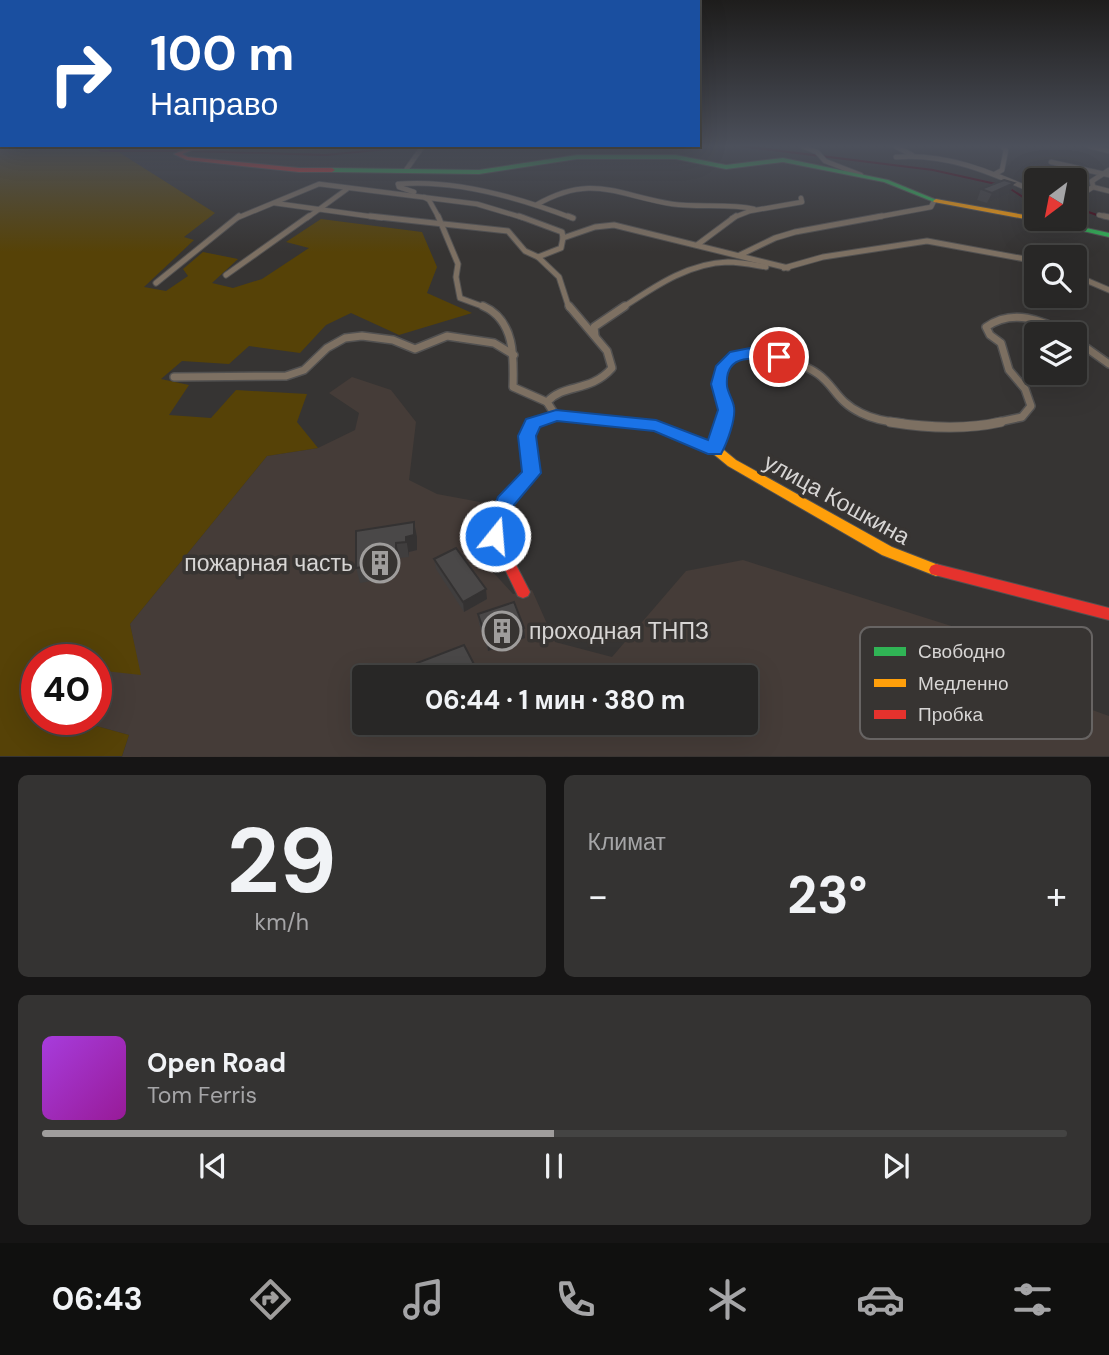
<!DOCTYPE html>
<html lang="ru">
<meta charset="utf-8">
<style>
:root{--surface:#282726;--page:#343332;--text:#f1f3f6;--muted:#a5a5a7;--line:#444443;--accent:#9f9d9c}
body{margin:0;font-family:"DM Sans",sans-serif;background:var(--page);color:var(--text);height:100vh;display:flex;flex-direction:column;font-size:26px;white-space:nowrap}
*{box-sizing:border-box;margin:0}
p{font-size:23px;color:var(--muted)}
.icon{flex:none;width:38px;height:38px;fill:none;stroke:currentColor;stroke-width:2;stroke-linecap:round;stroke-linejoin:round}
.map{position:relative;height:757px;overflow:hidden}
.panel{display:flex;flex-direction:column;gap:18px;padding:18px;background:#161515;flex:1}
.panel>*{flex:none}
.hud{position:absolute;left:0px;top:0px;width:700px;height:147px;box-shadow:0 7px 28px #0002,0 0 0 2px var(--line);background:#1a4fa0;color:#fff;overflow:hidden}
.needle{width:46px;rotate:212deg}
.fabs{position:absolute;left:1024px;top:168px;display:grid;gap:14px}
.fabs a{display:grid;place-items:center;width:63px;height:63px;border-radius:7px;background:var(--surface);box-shadow:0 7px 28px #0002,0 0 0 2px var(--line);font-size:35px}
.speed{position:absolute;left:21px;top:644px;display:flex;gap:14px;font-size:35px;font-weight:700;text-align:center}
.speed>*{display:grid;place-content:center;width:91px;height:91px;border-radius:50%;background:var(--surface);box-shadow:0 7px 28px #0002,0 0 0 2px var(--line);line-height:1}
.speed .limit{border:10px solid #d22;background:#fff;color:#111}
.pin{position:absolute;display:grid;place-items:center;width:60px;height:60px;color:#fff;margin:-30px;border:4px solid #fff;border-radius:50%;box-shadow:0 2px 7px #0007}
.me{position:absolute;width:77px;margin:-38px;rotate:17deg;stroke-linejoin:round;filter:drop-shadow(0 0 5px #0008)}
.turn{display:flex;align-items:center;gap:24px;height:147px;padding:0 35px;font-size:32px}
.turn .icon{width:91px;height:91px;stroke-width:2.5}
.turn b{display:block;font-size:49px;line-height:60px}
.big{font-size:52px;font-weight:700;line-height:1.1}
.panel .tile{flex:1;display:flex;flex-direction:column;justify-content:center;gap:10px;min-width:0;padding:0 24px;border-radius:10px;background:var(--page)}
.panel .dial{align-items:center;gap:0}
.dial b{font-size:91px;line-height:1}
.song{display:flex;align-items:center;gap:21px}
.cover{width:84px;height:84px;border-radius:10px;background:linear-gradient(135deg,hsl(280 70% 55%),hsl(300 70% 35%))}
.played{height:7px;border-radius:4px;background:linear-gradient(90deg,var(--accent) 50%,var(--line) 50%)}
.keys{display:flex;justify-content:space-around;direction:ltr}
.heat{display:flex;justify-content:space-between;align-items:center;font-size:38px;direction:ltr}
.panel .tiles{flex:1;display:grid;gap:18px;grid-template-columns:1fr 1fr}
.tile:last-child{grid-column:span 2}
.trip{position:absolute;left:352px;top:665px;width:406px;height:70px;border-radius:7px;background:var(--surface);box-shadow:0 7px 28px #0002,0 0 0 2px var(--line);font-weight:700;line-height:70px;text-align:center}
.dock{display:flex;height:112px;justify-content:space-around;align-items:center;background:#10100f;color:var(--muted)}
.dock .icon{width:49px;height:49px}
.dock .selected{color:var(--accent)}
.dock b{font-size:32px;color:var(--text)}
.map>svg:first-child{display:block}
.built{fill:#453c38;fill-rule:evenodd}
.green{fill:#564207}
.lines{fill:none;stroke-linecap:round;stroke-linejoin:round}
.stream{stroke:#490717;stroke-width:2}
.street-far3-casing{stroke:#525151;stroke-width:6}
.street-far2-casing{stroke:#525151;stroke-width:7}
.street-far1-casing{stroke:#525151;stroke-width:10}
.street-casing{stroke:#525151;stroke-width:11}
.fast-casing{stroke:#525151;stroke-width:2}
.slow-casing{stroke:#525151;stroke-width:2}
.jam-casing{stroke:#525151;stroke-width:2}
.street-far3{stroke:#7d7062;stroke-width:4.5}
.street-far2{stroke:#7d7062;stroke-width:5}
.street-far1{stroke:#7d7062;stroke-width:7}
.street{stroke:#7d7062;stroke-width:9}
.fast{fill:#30b455;fill-rule:evenodd}
.slow{fill:#ff9f0a;fill-rule:evenodd}
.jam{fill:#e5322d;fill-rule:evenodd}
.wall{fill:#403e3e}
.shaded-wall{fill:#343232}
.building{fill:#4a4848;stroke:#343232;stroke-width:2}
.route{fill:#1a73e8;stroke:#114b97;stroke-width:2}
.labels{text-anchor:middle;stroke-width:7;stroke-linejoin:round;paint-order:stroke}
.near-street-label{font-size:23px;fill:#d7d5d4;stroke:#373432}
.near-poi-label{font-size:23px;fill:#d7d5d4;stroke:#373432;text-anchor:end}
.key{fill:#373432;stroke:#676463;stroke-width:2}
.key-label{font-size:19px;fill:#d7d5d4}
</style>
<div class="map">
<svg width="1109" height="757" viewBox="0 0 1109 757">
<rect width="100%" height="100%" fill="#363433"/>
<!-- built -->
<path class="built" d="M 352,377 L 391,390 L 416,422 L 409,480 L 437,494 L 496,505 L 487,538 L 469,546 L 513,594 L 532,590 L 555,642 L 612,657 L 686,571 L 743,560 L 967,631 L 1037,690 L 1109,716 L 1109,756 L 122,757 L 129,735 L 71,719 L 96,719 L 96,670 L 140,674 L 130,624 L 267,456 L 318,448 L 355,430 L 359,413 L 329,393 ZM 364,677 L 746,677 L 746,723 L 364,723 Z"/>
<!-- green -->
<polygon class="green" points="0,146 109,146 215,213 184,237 194,240 144,287 166,291 188,276 183,269 203,252 238,259 212,283 233,288 262,279 309,248 286,242 321,219 422,232 437,267 427,293 472,313 399,335 351,313 326,325 300,353 249,346 229,364 182,361 161,379 189,385 169,415 211,418 236,390 307,394 297,422 318,448 267,456 130,624 141,675 96,670 96,660 37,660 37,719 71,719 129,735 122,756 0,756"/>
<g class="lines">
<!-- stream -->
<g class="stream">
<polyline points="95,146 101,151 185,151"/>
<polyline points="455,146 503,146"/>
<polyline points="741,146 933,170 996,184"/>
<polyline points="404,147 418,146"/>
<polyline points="191,151 326,155 398,148"/>
<polyline points="1009,188 1029,201 1036,202"/>
<polyline points="1074,207 1097,215"/>
</g>
<defs>
<g id="street-far3">
<polyline points="362,146 406,146"/>
<polyline points="802,146 817,152 825,161 861,175"/>
<polyline points="895,146 912,155"/>
<polyline points="1089,146 1109,151"/>
<polyline points="299,147 353,146"/>
<path d="M 896,157 C 947,153 990,172 1036,192"/>
<polyline points="1051,162 1109,175"/>
<polyline points="406,170 423,146"/>
<polyline points="995,174 1002,170 1006,150 1002,146"/>
<polyline points="1093,187 1109,191"/>
<path d="M 414,192 L 399,187 L 398,184 C 455,179 520,198 572,218"/>
<polyline points="424,197 429,200 439,218"/>
<polyline points="1074,199 1093,187 1092,181 1109,170"/>
<polyline points="274,203 382,218"/>
<path d="M 536,205 C 592,173 616,195 672,204 C 699,208 727,203 754,209"/>
<polyline points="1099,215 1109,217"/>
<polyline points="237,218 319,184 477,204 524,218"/>
<polyline points="307,218 347,189"/>
<polyline points="732,218 750,211 802,202 801,198"/>
<polyline points="872,218 931,207 934,201"/>
</g>
<g id="street-far2">
<polyline points="370,216 508,231 525,251 538,257 559,277 569,308"/>
<polyline points="438,216 458,264 456,277 460,298 487,308"/>
<polyline points="519,216 562,232 563,238 595,227 614,225 788,268"/>
<polyline points="568,216 573,218"/>
<polyline points="1104,216 1109,217"/>
<polyline points="1064,225 1069,219"/>
<polyline points="697,245 736,216"/>
<polyline points="740,255 775,238 795,232 882,216"/>
<polyline points="538,257 561,248 563,238"/>
<polyline points="784,268 823,257 927,241 1036,261"/>
<polyline points="226,275 309,216"/>
<polyline points="1074,275 1109,290"/>
<polyline points="156,283 239,216"/>
<path d="M 622,308 C 654,287 688,263 728,262 C 740,262 754,265 766,267"/>
</g>
<g id="street-far1">
<path d="M 483,306 C 515,320 514,357 513,387 L 547,402"/>
<polyline points="595,336 594,327 625,306"/>
<polyline points="1074,339 1109,364"/>
<polyline points="174,377 286,376 304,370 327,348 345,338 362,336 393,340 415,349 447,336 494,343 514,355"/>
<path d="M 556,416 L 547,402 C 564,383 590,393 612,368 L 607,351 L 569,306"/>
<path d="M 722,423 C 728,403 713,384 724,366 C 738,342 799,360 818,374 C 835,386 836,401 861,413 C 873,419 889,422 902,423"/>
<path d="M 994,423 L 1022,417 L 1031,406 L 1025,389 L 1009,370 L 1001,343 L 990,335 L 986,327 C 1013,308 1042,320 1068,334"/>
</g>
<g id="street">
<path d="M 890,422 C 927,428 965,430 1001,422"/>
<polyline points="715,449 723,422"/>
</g>
<g id="fast">
<polygon points="577,155 676,155 726,165 783,158 888,180 939,201 934,202 884,182 783,162 726,169 676,159 577,159 479,174 332,172 329,170 332,168 479,170"/>
<polygon points="1036,217 1036,219 1045,219 1109,233 1109,237 1035,220 1034,219"/>
</g>
<g id="slow">
<polygon points="936,199 1036,217 1036,219 1039,219 1036,221 934,202 933,201"/>
<polygon points="554,414 656,423 719,446 736,460 892,547 941,566 943,570 941,574 936,576 882,555 728,466 711,452 655,429 550,419 549,417"/>
</g>
<g id="jam">
<polygon points="215,146 243,146 240,148 192,150 182,154 188,157 299,168 332,168 335,170 332,172 299,172 187,160 174,154 191,147"/>
<path d="M 554,414 L 559,417 L 558,419 L 536,425 L 532,436 L 537,473 L 511,504 L 501,536 L 530,592 L 528,596 L 523,598 L 518,596 L 489,536 L 501,499 L 525,472 C 523,452 519,440 528,421 Z"/>
<polygon points="936,564 1109,608 1109,620 931,574 929,570 931,566"/>
</g>
</defs>
<!-- street-far3 casing -->
<use href="#street-far3" class="street-far3-casing"/>
<!-- street-far2 casing -->
<use href="#street-far2" class="street-far2-casing"/>
<!-- street-far1 casing -->
<use href="#street-far1" class="street-far1-casing"/>
<!-- street casing -->
<use href="#street" class="street-casing"/>
<!-- fast casing -->
<use href="#fast" class="fast-casing"/>
<!-- slow casing -->
<use href="#slow" class="slow-casing"/>
<!-- jam casing -->
<use href="#jam" class="jam-casing"/>
<!-- street-far3 -->
<use href="#street-far3" class="street-far3"/>
<!-- street-far2 -->
<use href="#street-far2" class="street-far2"/>
<!-- street-far1 -->
<use href="#street-far1" class="street-far1"/>
<!-- street -->
<use href="#street" class="street"/>
<!-- fast -->
<use href="#fast" class="fast"/>
<!-- slow -->
<use href="#slow" class="slow"/>
<!-- jam -->
<use href="#jam" class="jam"/>
</g>
<!-- wall -->
<g class="wall">
<polygon points="1014,183 1010,193 987,203 977,200 981,189"/>
<polygon points="356,531 417,537 417,550 409,552 409,557 400,558 399,568 390,570 390,578 360,583 356,568"/>
<polygon points="434,559 487,599 464,612 436,569"/>
<polygon points="478,614 524,628 525,638 488,651 479,624"/>
</g>
<!-- shaded-wall -->
<g class="shaded-wall">
<polygon points="1014,183 1010,193 987,203 992,193"/>
<polygon points="414,522 417,537 417,550 409,552 409,557 406,537"/>
<polygon points="396,543 400,558 399,568 390,570 390,578 386,563 387,555"/>
<polygon points="486,589 487,599 464,612 463,602"/>
<polygon points="524,628 525,638 488,651 487,641"/>
<polygon points="476,668 477,677 454,677"/>
</g>
<!-- building -->
<g class="building">
<polygon points="1004,180 1014,183 992,193 981,189"/>
<polygon points="414,522 414,535 406,537 406,542 396,543 396,553 387,555 386,563 356,568 356,531"/>
<polygon points="456,548 486,589 463,602 434,559"/>
<polygon points="514,602 524,628 487,641 478,614"/>
<polygon points="464,645 476,668 454,677 422,677 417,663"/>
</g>
<!-- sky -->
<linearGradient id="sky" x2="0" y2="1"><stop stop-color="#1e1d1c"/><stop offset="0.58" stop-color="#4c505b"/><stop offset="1" stop-color="#4c505b" stop-opacity="0"/></linearGradient>
<rect width="1109" height="252" fill="url(#sky)"/>
<!-- route -->
<path class="route" d="M 750,348 L 784,354 L 787,357 L 779,362 C 758,358 724,351 727,386 C 728,393 733,400 734,407 C 736,419 727,443 721,454 L 708,454 L 654,431 L 557,421 L 540,427 L 536,436 L 541,473 L 514,505 L 502,542 L 495,544 L 487,542 L 484,536 L 498,497 L 522,472 L 518,436 L 526,419 L 556,410 L 656,420 L 708,440 L 718,410 L 711,384 L 716,366 L 730,352 Z"/>
<!-- icons -->
<defs>
<symbol id="building-ring" viewBox="-11 -11 22 22"><circle r="9.5" fill="#373432" stroke="#9f9d9c" stroke-width="1.5"/><path d="M-4-6H4V6H1V3H-1V6H-4ZM-2.5-4.3h1.7v1.8h-1.7ZM.8-4.3h1.7v1.8H.8ZM-2.5-1h1.7V.8h-1.7ZM.8-1h1.7V.8H.8Z" fill="#9f9d9c"/></symbol>
</defs>
<g fill-rule="evenodd">
<use href="#building-ring" x="358" y="541" width="44" height="44"/>
<use href="#building-ring" x="480" y="609" width="44" height="44"/>
</g>
<g class="labels">
<!-- near-street labels -->
<g class="near-street-label">
<text transform="translate(837 499) rotate(29)" y="8">улица Кошкина</text>
</g>
<!-- near-poi labels -->
<g class="near-poi-label">
<text x="353" y="571">пожарная часть</text>
<text x="529" y="639" text-anchor="start">проходная ТНПЗ</text>
</g>
</g>
<!-- legend -->
<rect x="860" y="627" width="232" height="112" rx="10" class="key"/>
<rect x="874" y="647" width="32" height="9" fill="#30b455"/>
<rect x="874" y="679" width="32" height="8" fill="#ff9f0a"/>
<rect x="874" y="710" width="32" height="9" fill="#e5322d"/>
<g class="key-label">
<text x="918" y="658">Свободно</text>
<text x="918" y="690">Медленно</text>
<text x="918" y="721">Пробка</text>
</g>
</svg>
<div class="fabs">
<a><svg class="needle" viewBox="-14 -14 28 28"><path d="M0-13l5 13h-10z" fill="#e53935"/><path d="M0 13l5-13h-10z" fill="#a5a5a7"/></svg></a>
<a><svg class="icon" aria-label="search" viewBox="0 0 24 24"><circle cx="10" cy="10" r="6"/><path d="M15 15l6 6"/></svg></a>
<a><svg class="icon" aria-label="layers" viewBox="0 0 24 24"><path d="M12 4l9 5-9 5-9-5zM3 14l9 5 9-5"/></svg></a>
</div>
<div class="speed"><div class="limit">40</div></div>
<div class="pin" style="left:779px;top:357px;background:#d93025"><svg class="icon" aria-label="arrive" viewBox="0 0 24 24"><path d="M6 21V4h12l-3 4 3 4H6"/></svg></div>
<svg class="me" style="left:495px;top:536px" viewBox="-20 -20 40 40"><circle r="17" fill="#1a73e8" stroke="#fff" stroke-width="3"/><path d="M0-11L8 9 0 5-8 9z" fill="#fff"/></svg>
<div class="trip">06:44 · 1 мин · 380 m</div>
<div class="hud">
<div class="turn"><svg class="icon" aria-label="right" viewBox="0 0 24 24"><path d="M7 20v-9h11M14 6l5 5-5 5"/></svg><div><b>100 m</b>Направо</div></div>
</div>
</div>
<section class="panel">
<div class="tiles">
<div class="tile dial"><b>29</b><p>km/h</p></div>
<div class="tile"><p>Климат</p>
<div class="heat"><a>−</a><b class="big">23°</b><a>+</a></div>
</div>
<div class="tile">
<div class="song"><i class="cover"></i><div><b>Open Road</b><p>Tom Ferris</p></div></div>
<div class="played"></div>
<div class="keys"><svg class="icon" aria-label="previous" viewBox="0 0 24 24"><path d="M18 5L8 12l10 7zM5 5v14"/></svg><svg class="icon" aria-label="pause" viewBox="0 0 24 24"><path d="M8 5v14M16 5v14"/></svg><svg class="icon" aria-label="next" viewBox="0 0 24 24"><path d="M6 5l10 7-10 7zM19 5v14"/></svg></div>
</div>
</div>
</section>
<nav class="dock">
<b>06:43</b>
<svg class="icon selected" aria-label="directions" viewBox="0 0 24 24"><path d="M12 3l9 9-9 9-9-9zM9 14v-3h6M13 9l2 2-2 2"/></svg>
<svg class="icon" aria-label="music" viewBox="0 0 24 24"><path d="M9 18V5l10-2v13"/><circle cx="6" cy="18" r="3"/><circle cx="16" cy="16" r="3"/></svg>
<svg class="icon" aria-label="phone" viewBox="0 0 24 24"><path d="M5 4h4l2 5-3 2q2 4 5 5l2-3 5 2v4C11 20 4 13 5 4z"/></svg>
<svg class="icon" aria-label="climate" viewBox="0 0 24 24"><path d="M12 3v18M4 7l16 10M4 17L20 7"/></svg>
<svg class="icon" aria-label="car" viewBox="0 0 24 24"><path d="M5 17H2v-5l4-1 3-4h7l3 4 3 1v5h-3M9 17h6M6 11h13"/><circle cx="7" cy="17" r="2"/><circle cx="17" cy="17" r="2"/></svg>
<svg class="icon" aria-label="filters" viewBox="0 0 24 24"><path d="M4 7h16M4 17h16"/><circle cx="9" cy="7" r="2"/><circle cx="15" cy="17" r="2"/></svg>
</nav>
